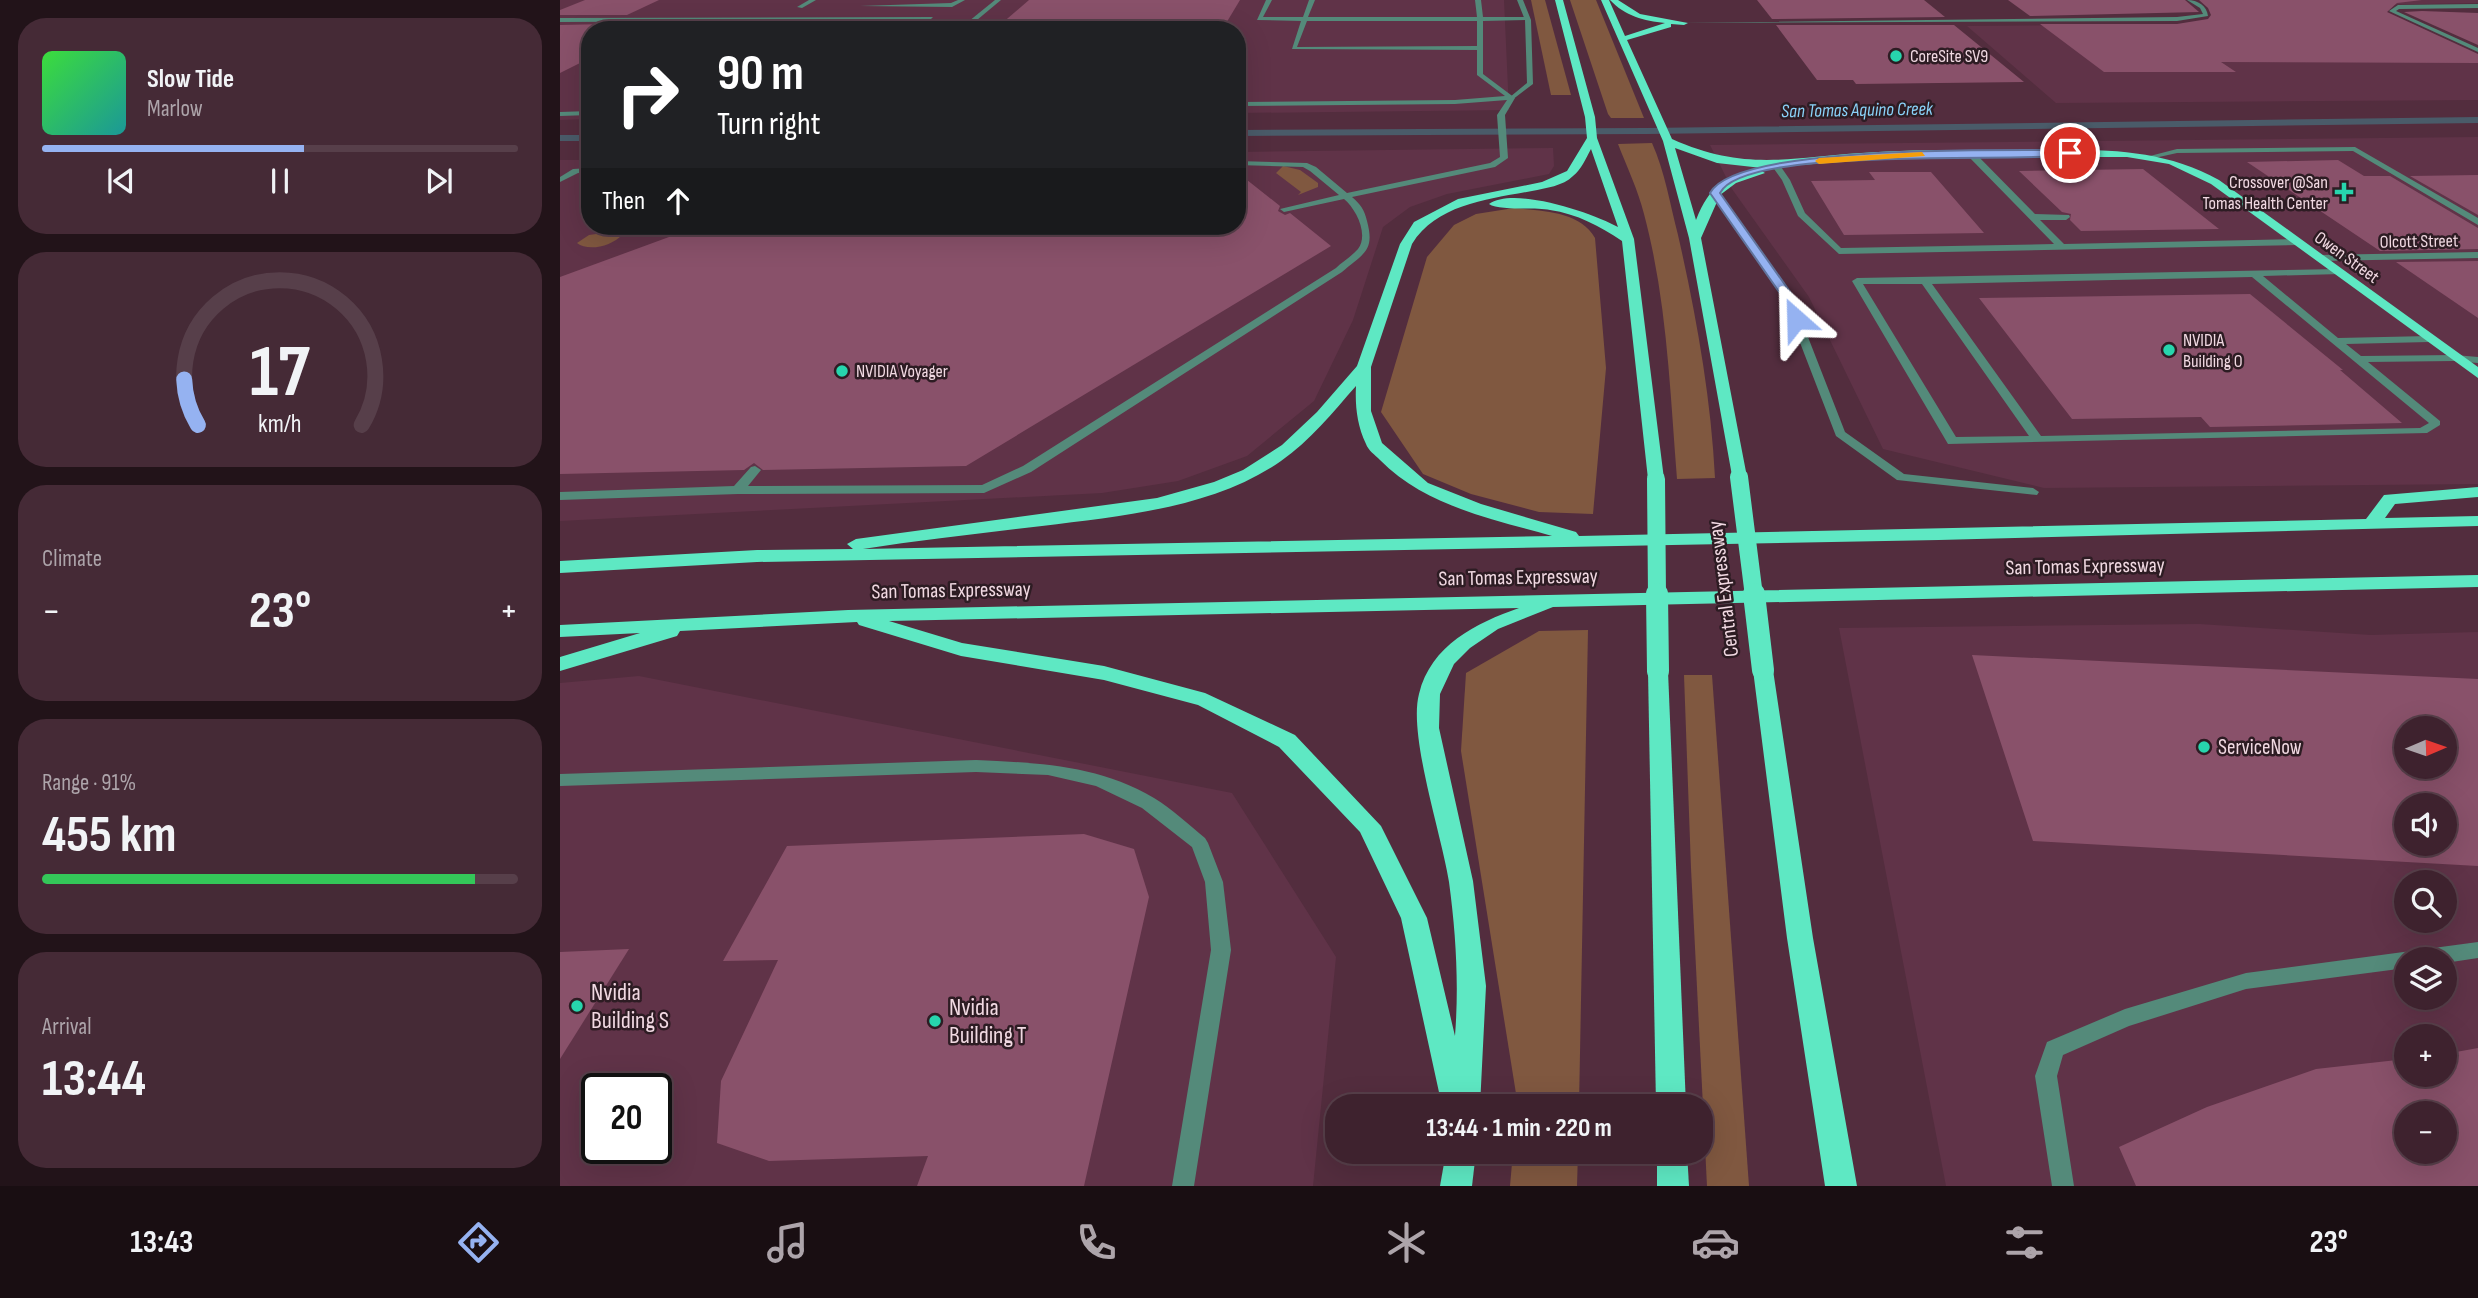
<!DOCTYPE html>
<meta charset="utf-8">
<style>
:root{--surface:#3e222e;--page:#452a36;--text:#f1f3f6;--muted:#ada4aa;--line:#573f4a;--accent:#95b2f1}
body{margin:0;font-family:"Sofia Sans Condensed",sans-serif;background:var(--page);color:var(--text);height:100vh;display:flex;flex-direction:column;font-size:26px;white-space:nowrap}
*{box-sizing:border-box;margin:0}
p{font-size:23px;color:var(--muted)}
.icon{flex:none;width:38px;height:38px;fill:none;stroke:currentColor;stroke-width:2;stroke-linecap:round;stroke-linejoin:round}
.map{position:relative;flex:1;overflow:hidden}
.sheet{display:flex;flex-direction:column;gap:18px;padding:18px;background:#221319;width:560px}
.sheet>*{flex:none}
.hud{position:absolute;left:21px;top:21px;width:665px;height:214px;border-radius:28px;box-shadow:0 7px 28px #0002,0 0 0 2px var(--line);background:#202124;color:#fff;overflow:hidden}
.needle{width:46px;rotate:88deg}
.buttons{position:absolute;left:1834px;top:716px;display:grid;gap:14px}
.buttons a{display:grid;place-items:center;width:63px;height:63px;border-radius:50%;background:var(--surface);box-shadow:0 7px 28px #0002,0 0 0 2px var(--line);font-size:35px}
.speed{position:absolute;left:21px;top:1073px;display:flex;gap:14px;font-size:35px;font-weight:700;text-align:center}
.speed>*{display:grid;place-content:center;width:91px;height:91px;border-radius:50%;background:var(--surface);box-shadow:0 7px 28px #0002,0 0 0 2px var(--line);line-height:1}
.speed .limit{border:4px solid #111;border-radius:10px;background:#fff;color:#111}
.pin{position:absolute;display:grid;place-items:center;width:60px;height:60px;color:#fff;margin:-30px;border:4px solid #fff;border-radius:50%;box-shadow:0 2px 7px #0007}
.me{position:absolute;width:77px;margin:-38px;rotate:335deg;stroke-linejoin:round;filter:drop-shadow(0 0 5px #0008)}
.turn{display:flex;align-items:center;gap:24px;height:147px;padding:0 21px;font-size:32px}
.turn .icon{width:91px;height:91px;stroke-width:2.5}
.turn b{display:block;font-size:49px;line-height:60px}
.then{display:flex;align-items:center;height:66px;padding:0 21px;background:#0003;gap:14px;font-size:26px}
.big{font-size:52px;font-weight:700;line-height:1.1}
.sheet .widget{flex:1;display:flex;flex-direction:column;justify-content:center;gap:10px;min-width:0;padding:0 24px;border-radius:28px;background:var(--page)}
.sheet .dial{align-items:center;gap:0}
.dial svg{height:182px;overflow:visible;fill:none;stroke:var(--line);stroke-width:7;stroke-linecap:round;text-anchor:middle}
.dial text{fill:var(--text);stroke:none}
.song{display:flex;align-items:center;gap:21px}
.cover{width:84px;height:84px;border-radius:10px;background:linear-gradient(135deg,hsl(120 70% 55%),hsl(180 70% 35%))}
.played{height:7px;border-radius:4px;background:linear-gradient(90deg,var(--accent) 55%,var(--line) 55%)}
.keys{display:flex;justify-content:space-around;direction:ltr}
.heat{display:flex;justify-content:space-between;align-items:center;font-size:38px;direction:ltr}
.charge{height:10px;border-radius:5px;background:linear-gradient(90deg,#34c759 91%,var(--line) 0)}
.trip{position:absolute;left:765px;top:1094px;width:388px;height:70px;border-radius:28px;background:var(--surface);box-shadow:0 7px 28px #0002,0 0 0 2px var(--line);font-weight:700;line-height:70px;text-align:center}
.tabs{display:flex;height:112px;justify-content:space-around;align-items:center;background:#190e12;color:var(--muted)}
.tabs .icon{width:49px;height:49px}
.tabs .current{color:var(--accent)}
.tabs b{font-size:32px;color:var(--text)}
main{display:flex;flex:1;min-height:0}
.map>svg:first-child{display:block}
.built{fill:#603348;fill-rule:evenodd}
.green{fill:#805840}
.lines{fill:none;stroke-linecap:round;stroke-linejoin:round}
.stream{stroke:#4a5b69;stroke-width:6}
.building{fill:#89516a;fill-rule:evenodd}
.service{fill:#548a7a;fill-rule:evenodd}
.minor{fill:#548a7a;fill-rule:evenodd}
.trunk{fill:#5ee8c3;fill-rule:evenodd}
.trunk-bridge-far1{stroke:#5ee8c3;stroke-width:18}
.trunk-bridge{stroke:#5ee8c3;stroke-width:22}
.route{fill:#95b2f1;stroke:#61749d;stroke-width:2}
.slow{fill:#f59e0b}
.poi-dot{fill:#27d5ad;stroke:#2d1c23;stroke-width:2.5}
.labels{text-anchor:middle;stroke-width:5;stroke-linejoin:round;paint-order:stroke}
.far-poi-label{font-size:18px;fill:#f1d9e2;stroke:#2d1c23;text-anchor:start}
.far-street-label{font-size:18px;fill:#f1d9e2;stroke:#2d1c23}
.far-water-label{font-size:19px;font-style:italic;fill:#8ad2f8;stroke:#2d1c23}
.street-label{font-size:21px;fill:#f1d9e2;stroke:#2d1c23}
.poi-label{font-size:21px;fill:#f1d9e2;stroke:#2d1c23;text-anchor:start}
.near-poi-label{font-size:24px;fill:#f1d9e2;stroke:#2d1c23;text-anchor:start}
</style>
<main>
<section class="sheet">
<div class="widget">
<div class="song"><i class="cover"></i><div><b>Slow Tide</b><p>Marlow</p></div></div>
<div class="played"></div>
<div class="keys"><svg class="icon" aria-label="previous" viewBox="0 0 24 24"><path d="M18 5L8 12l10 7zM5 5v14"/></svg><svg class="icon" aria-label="pause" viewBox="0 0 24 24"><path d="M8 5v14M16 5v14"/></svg><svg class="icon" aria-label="next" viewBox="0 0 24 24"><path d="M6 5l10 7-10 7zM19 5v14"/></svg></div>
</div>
<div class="widget dial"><svg viewBox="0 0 100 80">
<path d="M14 69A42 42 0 1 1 86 69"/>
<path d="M14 69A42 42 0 0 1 8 49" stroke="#95b2f1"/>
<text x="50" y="56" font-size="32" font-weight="700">17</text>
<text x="50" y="72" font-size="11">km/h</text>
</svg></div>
<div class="widget"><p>Climate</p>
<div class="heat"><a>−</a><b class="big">23°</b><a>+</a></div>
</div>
<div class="widget"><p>Range · 91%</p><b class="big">455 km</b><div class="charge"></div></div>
<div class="widget"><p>Arrival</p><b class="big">13:44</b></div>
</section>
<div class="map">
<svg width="1918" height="1186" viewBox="0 0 1918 1186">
<rect width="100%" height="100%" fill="#532d3e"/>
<!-- built -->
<g class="built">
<polygon points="0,0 944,0 949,110 677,113 677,30 30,30 30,119 0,120"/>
<polygon points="1646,0 1918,0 1918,3 1808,5 1918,55 1918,100 1496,103 1407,26 1639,24 1662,19"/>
<polygon points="1918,137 1918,484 1484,488 1323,449 1249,297 1172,189 1150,145"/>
<polygon points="993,148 994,166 989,174 887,194 850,207 823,227 793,320 754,401 687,456 618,481 542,493 0,521 0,160 30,160 30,226 677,226 677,152"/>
<path d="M 1639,624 L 1811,635 L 1918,632 L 1918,1186 L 1386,1186 L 1279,628 ZM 1846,728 L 1885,728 L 1885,766 L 1846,766 ZM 1846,805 L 1885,805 L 1885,844 L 1846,844 ZM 1846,882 L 1885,882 L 1885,920 L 1846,920 ZM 1846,959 L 1885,959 L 1885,998 L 1846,998 ZM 1846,1036 L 1885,1036 L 1885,1074 L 1846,1074 ZM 1846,1113 L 1885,1113 L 1885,1152 L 1846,1152 Z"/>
<path d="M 79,676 L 672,793 L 776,957 L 753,1186 L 0,1186 L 0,683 ZM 37,1088 L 96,1088 L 96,1148 L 37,1148 Z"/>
</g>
<!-- green -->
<g class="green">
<polygon points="971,0 985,0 1011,95 991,95"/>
<polygon points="1010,0 1036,0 1084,118 1051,118 1048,114"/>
<path d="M 1092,143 C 1105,172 1110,204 1118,235 C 1136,314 1151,397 1155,478 L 1117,479 C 1110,391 1107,300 1084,214 C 1078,190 1067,167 1058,144 Z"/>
<polygon points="723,166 740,170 758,183 758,187 738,195 741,192 716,173"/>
<path d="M 954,208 C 982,211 1020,211 1035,238 L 1046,368 L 1033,514 L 979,512 L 911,494 L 863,474 L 821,412 L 867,257 L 894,225 L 916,214 Z"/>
<path d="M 51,232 L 62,235 C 52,246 28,252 17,243 L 29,235 Z"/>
<polygon points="1028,630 1019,1106 958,1106 901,751 906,673 979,631"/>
<polygon points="1124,675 1152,675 1189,1186 1147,1186 1131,868"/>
<polygon points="953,1152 1018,1152 1017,1186 950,1186"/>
</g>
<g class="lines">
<!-- stream -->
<g class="stream">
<polyline points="677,133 1087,131 1918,120"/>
<polyline points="0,138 30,138"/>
</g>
</g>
<!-- building -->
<g class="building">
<polygon points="25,0 99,0 67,15 0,15 0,10"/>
<polygon points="469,0 680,0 662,30 434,30"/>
<polygon points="1197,0 1364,0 1385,17 1212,19"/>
<polygon points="1448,0 1625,0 1639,12 1470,16"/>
<polygon points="1639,0 1862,0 1837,3 1827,12 1918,54 1918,63 1661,62 1676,72 1544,72 1480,24 1617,24 1648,19 1651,15 1648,8"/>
<polygon points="1862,11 1918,13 1918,45 1844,12"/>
<polygon points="48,24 30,30 30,58 0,73 0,25"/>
<polygon points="1216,25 1394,25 1464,82 1296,84 1293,80 1257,80"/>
<polygon points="1778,160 1804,176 1830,176 1918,228 1918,249 1820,251 1687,162"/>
<polygon points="1583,169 1659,229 1521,231 1510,220 1511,214 1502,212 1459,171"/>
<polygon points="677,172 720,206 718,211 725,215 730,213 771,246 406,466 203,470 194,463 184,470 0,474 0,277 139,226 677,226"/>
<polygon points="1309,172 1371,172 1424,233 1284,235 1251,181 1315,180"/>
<polygon points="1918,175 1918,215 1850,176"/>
<polygon points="1918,261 1918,318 1836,262"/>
<polygon points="1690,294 1783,370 1780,370 1842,423 1650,427 1641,417 1512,419 1419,298"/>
<path d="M 1412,655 L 1918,679 L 1918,866 L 1473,841 ZM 1846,728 L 1885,728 L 1885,766 L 1846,766 ZM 1846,805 L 1885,805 L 1885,844 L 1846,844 Z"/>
<polygon points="524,834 574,849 589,897 524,1186 357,1186 368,1156 209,1161 157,1143 161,1081 218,960 163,961 227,846"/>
<polygon points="69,949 0,1059 0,952"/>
<path d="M 1918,1048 L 1918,1186 L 1576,1186 L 1559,1147 L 1647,1107 L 1756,1069 L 1846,1059 L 1846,1074 L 1885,1074 L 1885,1054 ZM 1846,1113 L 1885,1113 L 1885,1152 L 1846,1152 Z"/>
</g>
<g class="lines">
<!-- service -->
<g class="service">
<polygon points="249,0 256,0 242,8 237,7"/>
<polygon points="398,0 405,0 392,7 300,6 391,3"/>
<polygon points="435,0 441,0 405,30 398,30"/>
<path d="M 706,0 L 712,0 L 703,17 L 743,17 L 749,0 L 755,0 L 748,17 L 917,17 L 915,0 L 921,0 L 923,17 L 969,17 L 967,20 L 923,21 L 923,74 L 955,98 L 945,115 L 948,158 L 935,167 L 792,197 C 801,205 804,209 807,221 C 815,251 804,253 782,272 L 471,472 L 424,493 L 178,494 L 0,500 L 0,492 L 174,486 L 191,467 L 195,466 L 201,470 L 188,486 L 422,485 L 463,466 L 776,268 C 782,262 792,256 798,249 C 809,234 796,209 784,199 L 724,212 L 720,209 L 779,195 L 750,171 L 743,167 L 677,165 L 677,161 L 747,163 L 756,167 L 787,193 L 930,163 L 940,157 L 937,115 L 947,100 L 895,104 L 677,106 L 677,102 L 895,100 L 945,96 L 917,75 L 917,50 L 732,49 L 741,21 L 697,20 ZM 747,21 L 917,21 L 917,46 L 737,47 Z"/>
<polygon points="1918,4 1918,8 1839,9 1836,11 1918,48 1918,52 1829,11 1838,5"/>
<polygon points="373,17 360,30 353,30 365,20 0,22 0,18"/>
<polygon points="30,111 30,115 0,116 0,112"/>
<polygon points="1795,147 1918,218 1918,225 1793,151 1617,153 1590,159 1586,157 1617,149"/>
<polygon points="1408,152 1414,152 1475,214 1509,215 1510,217 1506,220 1480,220 1504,244 1737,239 1741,242 1737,245 1279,254 1238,216 1222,180 1212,166 1219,164 1230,180 1245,213 1281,248 1494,244 1408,156"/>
<polygon points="30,168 30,172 18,173 0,182 0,177 13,169"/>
<polygon points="1152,191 1158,191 1232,296 1285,432 1344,474 1473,488 1479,492 1477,495 1337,480 1276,436 1222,296 1151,193"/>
<path d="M 1778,269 L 1783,272 L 1781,274 L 1703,276 L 1778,338 L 1869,336 L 1874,339 L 1869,342 L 1786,344 L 1801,356 L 1895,355 L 1918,357 L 1918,363 L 1894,361 L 1808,362 L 1880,421 L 1880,425 L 1867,433 L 1388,444 L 1292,281 L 1297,278 ZM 1692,277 L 1869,423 L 1860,428 L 1481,436 L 1372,284 ZM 1303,284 L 1362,284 L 1469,436 L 1396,437 Z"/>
<path d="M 416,760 C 479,763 538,765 594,798 C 612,809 629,825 645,838 L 648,843 L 663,882 L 671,950 L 634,1186 L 612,1186 L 651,950 L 645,882 L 632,847 L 582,808 L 536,786 L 488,775 L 416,772 L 0,786 L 0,774 Z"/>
<polygon points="1918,942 1918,958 1885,963 1885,959 1846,959 1846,968 1686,989 1569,1026 1503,1055 1497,1076 1514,1186 1492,1186 1475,1076 1487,1042 1565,1009 1686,973"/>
</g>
<!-- minor -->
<g class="minor">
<polygon points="957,0 963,0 971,20 973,84 952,100 950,97 967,83 965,20"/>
<path d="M 1627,0 C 1638,0 1647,6 1648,16 L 1617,21 L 1121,23 L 1617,17 L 1643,14 L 1640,8 Z"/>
<polygon points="1918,252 1918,258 1760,261 1755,258 1760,255"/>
</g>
<!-- trunk -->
<g class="trunk">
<path d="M 995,0 L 1003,0 L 1035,117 L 1037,138 L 1074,239 L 1104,479 L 1096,484 L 1088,479 L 1062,241 C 1040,226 1017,214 990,210 C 975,207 939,211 929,204 C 954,186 1033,213 1058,227 L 1031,149 C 1026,158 1021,170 1013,176 C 1003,186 986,188 972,191 C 929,199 877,204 852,244 L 811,367 L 811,411 L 822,443 L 868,483 L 921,504 L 1016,532 L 1019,536 L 1806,519 L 1824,495 L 1918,487 L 1918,497 L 1835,504 L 1825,518 L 1918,516 L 1918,526 L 1379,540 L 197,562 L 0,573 L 0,561 L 197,550 L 293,549 L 287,544 L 296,539 L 597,498 L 654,482 L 683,470 L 722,445 L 757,412 L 797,366 L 840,244 L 854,222 L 898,199 L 982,182 L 1007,171 L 1027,138 L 1025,117 ZM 796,386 C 795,406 797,425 806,444 C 808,450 815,455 820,460 C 865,506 932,519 992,536 L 303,549 C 362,540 422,533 482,526 C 562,516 653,508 721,461 C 750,441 773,412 796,386 Z"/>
<path d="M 1041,0 L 1049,0 L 1065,36 L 1105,23 C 1084,21 1065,16 1050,0 L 1058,0 L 1080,14 L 1128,23 L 1124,25 L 1111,24 L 1111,27 L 1067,40 L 1112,139 C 1183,171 1227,158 1301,153 C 1352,149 1404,150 1456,150 C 1527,150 1595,144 1659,180 L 1918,367 L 1918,378 L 1651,184 L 1609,164 L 1567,157 L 1343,157 L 1202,168 L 1157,163 L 1115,148 L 1136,220 C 1150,185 1164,177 1200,170 L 1205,173 L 1176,183 L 1160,195 L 1141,238 L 1187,477 L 1185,481 L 1173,481 L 1129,238 L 1103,141 Z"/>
<path d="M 1918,575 L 1918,587 L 993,607 L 938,629 L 910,648 L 894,664 L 880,694 L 879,728 L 913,881 L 926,986 L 920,1106 L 882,1106 L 841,918 L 800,832 L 719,747 L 638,705 L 544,680 L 401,656 L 299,625 L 297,622 L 120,631 L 117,636 L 0,671 L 0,657 L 80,633 L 0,637 L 0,625 L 288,610 ZM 959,608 C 916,623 871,645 859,694 C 848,735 882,836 889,882 C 896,934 899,984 895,1036 L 867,918 L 821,826 L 735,735 L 645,693 L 544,666 L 402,643 L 329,621 Z"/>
<polygon points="1203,663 1210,665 1213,670 1253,938 1297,1186 1265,1186 1227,938 1193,670 1196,665"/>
<polygon points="1098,664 1105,666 1108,671 1126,1106 1096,1106 1088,671 1091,666"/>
<polygon points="886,1152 916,1152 912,1186 880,1186"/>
<polygon points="1097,1152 1127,1152 1129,1186 1097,1186"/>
</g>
<!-- trunk-bridge-far1 -->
<g class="trunk-bridge-far1">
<polyline points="1179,477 1194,596"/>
<polyline points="1096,479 1097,596"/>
</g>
<!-- trunk-bridge -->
<g class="trunk-bridge">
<polyline points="1097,594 1098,671"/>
<polyline points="1194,594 1203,670"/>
</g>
</g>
<!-- route -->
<path class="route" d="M 1510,150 L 1513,155 C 1456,163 1184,145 1160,193 L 1233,296 L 1242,319 L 1236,322 L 1230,319 L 1222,296 L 1150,193 C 1177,143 1450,151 1510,150 Z"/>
<!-- slow -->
<polygon class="slow" points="1362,152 1365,156 1259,164 1255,161 1259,158"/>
<!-- markers -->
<g class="poi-dot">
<circle cx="1336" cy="56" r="7"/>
<path d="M1780.5 181.5h7v7h7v7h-7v7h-7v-7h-7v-7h7z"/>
<circle cx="1609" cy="350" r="7"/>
<circle cx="282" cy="371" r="7"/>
<circle cx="1644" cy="747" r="7"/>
<circle cx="17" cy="1006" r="7"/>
<circle cx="375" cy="1021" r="7"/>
</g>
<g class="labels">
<!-- far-poi labels -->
<g class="far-poi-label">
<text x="1350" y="62">CoreSite SV9</text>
<text x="1768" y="188" text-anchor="end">Crossover @San<tspan x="1768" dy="21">Tomas Health Center</tspan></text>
<text x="1623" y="346">NVIDIA<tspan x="1623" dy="21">Building O</tspan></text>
<text x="296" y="377">NVIDIA Voyager</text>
</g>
<!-- far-street labels -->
<g class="far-street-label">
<text transform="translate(1859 241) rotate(-1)" y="6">Olcott Street</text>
<text transform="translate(1787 257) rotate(36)" y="6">Owen Street</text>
</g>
<!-- far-water labels -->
<g class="far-water-label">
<text transform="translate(1297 109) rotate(-1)" y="7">San Tomas Aquino Creek</text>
</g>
<!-- street labels -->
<g class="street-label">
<text transform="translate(1525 566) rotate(-1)" y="7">San Tomas Expressway</text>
<text transform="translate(958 577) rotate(-1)" y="7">San Tomas Expressway</text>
<text transform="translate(1163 589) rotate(-97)" y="7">Central Expressway</text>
<text transform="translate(391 590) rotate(-1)" y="7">San Tomas Expressway</text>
</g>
<!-- poi labels -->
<g class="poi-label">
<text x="1658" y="754">ServiceNow</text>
</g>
<!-- near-poi labels -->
<g class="near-poi-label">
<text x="31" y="1000">Nvidia<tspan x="31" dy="28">Building S</tspan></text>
<text x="389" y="1015">Nvidia<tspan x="389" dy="28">Building T</tspan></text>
</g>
</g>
</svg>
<div class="buttons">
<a><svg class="needle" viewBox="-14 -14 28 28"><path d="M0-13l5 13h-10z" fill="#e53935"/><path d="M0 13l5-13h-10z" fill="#ada4aa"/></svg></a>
<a><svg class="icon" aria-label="sound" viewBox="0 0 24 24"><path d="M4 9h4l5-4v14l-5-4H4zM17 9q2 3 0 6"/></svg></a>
<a><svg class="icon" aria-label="search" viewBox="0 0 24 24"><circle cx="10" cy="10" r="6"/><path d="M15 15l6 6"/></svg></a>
<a><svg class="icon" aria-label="layers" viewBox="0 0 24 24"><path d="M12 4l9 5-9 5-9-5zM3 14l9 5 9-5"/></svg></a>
<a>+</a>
<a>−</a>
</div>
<div class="speed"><div class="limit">20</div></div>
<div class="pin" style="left:1510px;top:153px;background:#d93025"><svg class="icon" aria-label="arrive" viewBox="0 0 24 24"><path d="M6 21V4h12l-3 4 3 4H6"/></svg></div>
<svg class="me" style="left:1236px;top:319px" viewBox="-20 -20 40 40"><path d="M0-17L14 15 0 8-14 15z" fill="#95b2f1" stroke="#fff" stroke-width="4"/></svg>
<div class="trip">13:44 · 1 min · 220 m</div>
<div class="hud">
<div class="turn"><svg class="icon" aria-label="right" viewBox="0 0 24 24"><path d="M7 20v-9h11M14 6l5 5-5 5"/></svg><div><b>90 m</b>Turn right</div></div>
<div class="then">Then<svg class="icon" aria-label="ahead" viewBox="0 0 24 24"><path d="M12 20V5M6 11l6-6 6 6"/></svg></div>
</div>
</div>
</main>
<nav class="tabs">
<b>13:43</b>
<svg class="icon current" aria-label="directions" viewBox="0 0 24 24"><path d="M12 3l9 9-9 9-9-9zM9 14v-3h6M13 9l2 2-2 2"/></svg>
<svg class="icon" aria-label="music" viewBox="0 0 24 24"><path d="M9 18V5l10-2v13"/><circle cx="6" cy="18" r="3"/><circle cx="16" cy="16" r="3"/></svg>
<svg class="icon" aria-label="phone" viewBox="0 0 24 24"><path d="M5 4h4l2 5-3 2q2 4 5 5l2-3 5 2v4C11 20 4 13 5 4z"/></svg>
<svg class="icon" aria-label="climate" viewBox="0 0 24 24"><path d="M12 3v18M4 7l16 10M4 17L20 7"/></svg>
<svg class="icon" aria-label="car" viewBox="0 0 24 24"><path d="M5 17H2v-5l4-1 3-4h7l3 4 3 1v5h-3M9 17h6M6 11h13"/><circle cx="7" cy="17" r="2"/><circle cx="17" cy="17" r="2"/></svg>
<svg class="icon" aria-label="filters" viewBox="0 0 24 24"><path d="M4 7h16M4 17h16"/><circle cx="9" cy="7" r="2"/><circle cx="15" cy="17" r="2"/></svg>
<b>23°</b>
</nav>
